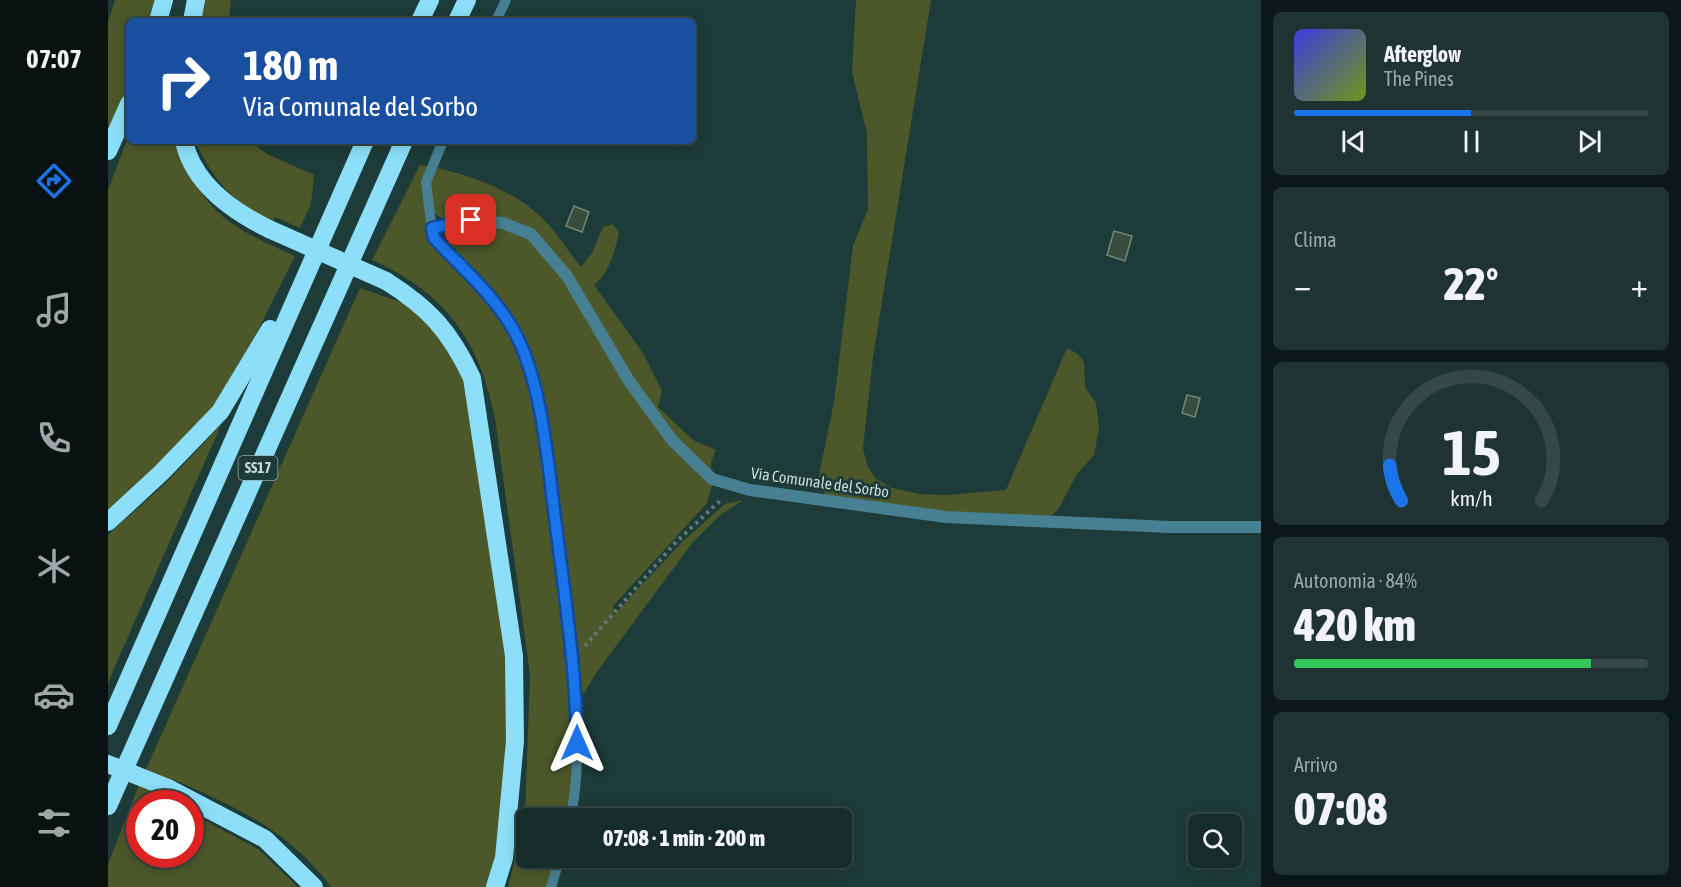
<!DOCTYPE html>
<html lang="it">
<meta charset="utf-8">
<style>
:root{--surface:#162c2a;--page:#1f3432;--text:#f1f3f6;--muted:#9ea7a8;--line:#354847;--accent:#1a73e8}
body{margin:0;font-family:"Asap Condensed",sans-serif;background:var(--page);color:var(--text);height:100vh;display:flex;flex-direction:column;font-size:22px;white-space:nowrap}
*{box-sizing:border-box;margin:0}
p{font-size:20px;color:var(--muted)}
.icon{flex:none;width:33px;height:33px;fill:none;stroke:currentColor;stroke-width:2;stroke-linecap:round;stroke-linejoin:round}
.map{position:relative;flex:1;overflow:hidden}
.sheet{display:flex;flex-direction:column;gap:12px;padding:12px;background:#0c1817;width:420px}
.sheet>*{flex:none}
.top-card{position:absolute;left:18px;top:18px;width:570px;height:126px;border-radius:9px;box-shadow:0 3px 15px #0003,0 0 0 2px var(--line);background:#1a4fa0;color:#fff;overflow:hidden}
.buttons{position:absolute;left:1080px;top:814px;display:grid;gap:12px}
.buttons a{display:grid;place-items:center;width:54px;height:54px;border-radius:9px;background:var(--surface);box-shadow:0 3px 15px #0003,0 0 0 2px var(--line);font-size:30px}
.speed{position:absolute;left:18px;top:790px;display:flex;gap:12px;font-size:30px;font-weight:700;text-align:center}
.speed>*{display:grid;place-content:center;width:78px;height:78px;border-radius:50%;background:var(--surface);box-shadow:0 3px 15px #0003,0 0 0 2px var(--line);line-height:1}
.speed .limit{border:9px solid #d22;background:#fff;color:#111}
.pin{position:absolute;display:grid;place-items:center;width:51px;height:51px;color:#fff;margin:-26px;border-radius:12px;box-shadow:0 3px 9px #0006}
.me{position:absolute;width:66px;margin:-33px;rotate:0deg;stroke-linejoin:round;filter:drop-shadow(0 0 4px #0008)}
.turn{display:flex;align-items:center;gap:21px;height:126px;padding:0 18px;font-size:27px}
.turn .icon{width:78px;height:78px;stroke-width:2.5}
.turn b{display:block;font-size:42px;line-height:51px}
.big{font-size:45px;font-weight:800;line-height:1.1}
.sheet .tile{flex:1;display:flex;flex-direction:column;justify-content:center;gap:9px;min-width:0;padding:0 21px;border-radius:9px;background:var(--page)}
.sheet .dial{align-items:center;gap:0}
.dial svg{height:156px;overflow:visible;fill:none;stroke:var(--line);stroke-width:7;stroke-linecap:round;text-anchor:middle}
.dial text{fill:var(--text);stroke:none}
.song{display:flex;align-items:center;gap:18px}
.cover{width:72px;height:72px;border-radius:9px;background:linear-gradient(135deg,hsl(240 70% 55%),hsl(80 70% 35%))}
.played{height:6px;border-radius:3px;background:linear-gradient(90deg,var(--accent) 50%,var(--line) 50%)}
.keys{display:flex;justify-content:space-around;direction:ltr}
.heat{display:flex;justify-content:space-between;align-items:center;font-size:33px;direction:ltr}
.charge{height:9px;border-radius:4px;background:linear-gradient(90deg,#34c759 84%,var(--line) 0)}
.trip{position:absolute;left:408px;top:808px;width:336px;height:60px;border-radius:9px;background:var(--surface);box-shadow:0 3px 15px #0003,0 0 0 2px var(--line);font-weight:800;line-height:60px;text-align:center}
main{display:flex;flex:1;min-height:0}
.dock{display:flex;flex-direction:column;width:108px;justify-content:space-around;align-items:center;background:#091211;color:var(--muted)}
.dock .icon{width:42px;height:42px}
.dock .active{color:var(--accent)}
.dock b{font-size:27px;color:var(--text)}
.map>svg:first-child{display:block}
.green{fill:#4c582a}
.building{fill:#384d3e;stroke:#708877;stroke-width:1.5}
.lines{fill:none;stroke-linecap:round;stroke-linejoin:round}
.path{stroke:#617a77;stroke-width:4;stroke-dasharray:3 4.5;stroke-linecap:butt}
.lane{stroke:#478092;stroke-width:10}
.street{stroke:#478092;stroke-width:12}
.highway{stroke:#8ddff9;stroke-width:18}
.highway-bridge{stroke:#8ddff9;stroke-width:18}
.route-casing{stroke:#114b97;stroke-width:15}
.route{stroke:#1a73e8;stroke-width:10}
.labels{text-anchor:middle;stroke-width:6;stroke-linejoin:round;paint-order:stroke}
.shield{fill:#1d3b38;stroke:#96aaa8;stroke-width:1.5}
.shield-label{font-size:15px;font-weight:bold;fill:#cadad8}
.street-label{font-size:16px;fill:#cadad8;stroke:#1d3b38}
</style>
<main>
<nav class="dock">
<b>07:07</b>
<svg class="icon active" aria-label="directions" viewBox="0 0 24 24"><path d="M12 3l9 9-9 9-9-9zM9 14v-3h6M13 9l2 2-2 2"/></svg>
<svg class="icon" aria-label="music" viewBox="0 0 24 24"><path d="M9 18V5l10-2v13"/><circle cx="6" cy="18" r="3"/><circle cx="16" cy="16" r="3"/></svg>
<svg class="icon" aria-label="phone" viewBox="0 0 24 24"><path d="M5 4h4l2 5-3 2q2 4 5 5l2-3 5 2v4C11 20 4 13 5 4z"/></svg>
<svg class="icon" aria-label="climate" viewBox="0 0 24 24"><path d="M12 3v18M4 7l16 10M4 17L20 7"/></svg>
<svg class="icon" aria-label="car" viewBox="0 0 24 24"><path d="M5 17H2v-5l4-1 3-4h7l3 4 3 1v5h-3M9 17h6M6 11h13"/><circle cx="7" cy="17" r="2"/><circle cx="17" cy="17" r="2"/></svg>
<svg class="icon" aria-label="filters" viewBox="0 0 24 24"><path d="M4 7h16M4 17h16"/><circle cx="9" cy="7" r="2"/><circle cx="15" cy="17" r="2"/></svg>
</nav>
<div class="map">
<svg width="1153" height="887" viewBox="0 0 1153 887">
<rect width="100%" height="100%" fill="#1d3b38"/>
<!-- green -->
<g class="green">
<polygon points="7,0 51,0 44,21 21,21 21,86 0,137 0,22"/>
<polygon points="96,0 123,0 121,21 92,21"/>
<polygon points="748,0 823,0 765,357 755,448 759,465 767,478 784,488 811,494 839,495 898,490 959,348 970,354 976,362 977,387 988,403 991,429 986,455 969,474 950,510 942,516 803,510 718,499 711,475 726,402 745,246 760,209 759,133 744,72"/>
<path d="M 21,135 L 21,141 L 69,141 L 70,150 C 79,166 87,184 98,199 C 119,227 156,242 187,256 L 147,336 L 101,413 L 0,517 L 0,190 Z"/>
<path d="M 87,141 L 141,141 L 159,154 L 206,175 L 203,204 L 192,228 L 167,217 L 164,222 C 124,202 106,181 87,141 Z"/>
<path d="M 312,165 C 355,172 401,187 433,217 C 448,231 460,251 473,267 L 484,253 L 495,227 L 505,224 L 511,233 C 506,253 502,272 486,285 L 535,353 L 554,391 L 550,407 L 585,440 L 608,450 L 603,463 L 604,485 L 599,503 L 505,606 L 506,615 L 574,542 L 617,504 L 635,500 L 611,516 L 585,542 L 488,673 L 475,695 L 453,549 L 437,412 L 424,365 L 406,323 L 388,295 L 367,270 L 344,250 L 337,235 L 333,218 L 326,213 L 323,241 L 385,307 L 403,333 L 417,366 L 434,447 L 465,704 C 466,742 468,783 458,819 L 418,819 L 418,858 L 448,858 L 440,887 L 400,887 L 417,817 L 422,674 L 387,418 C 371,340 338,293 264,260 Z"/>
<path d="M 252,288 L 303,306 L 323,321 L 359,380 L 401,657 L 403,741 L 392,857 L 383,887 L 223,887 C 181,830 126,806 64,779 L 55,799 L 64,804 L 32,804 L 32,855 L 82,855 L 83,813 L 150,849 L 190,887 L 0,887 L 0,864 L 28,792 Z"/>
<polygon points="113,425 7,666 0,684 0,535 60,481"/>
</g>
<!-- building -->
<g class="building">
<polygon points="466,206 481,212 474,232 458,226"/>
<polygon points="1006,231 1024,236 1017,261 999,255"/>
<polygon points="1079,395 1092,398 1087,417 1074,413"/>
</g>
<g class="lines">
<!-- path -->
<polyline class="path" points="477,646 568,542 615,498"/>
<!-- lane -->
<g class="lane">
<polyline points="388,21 398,0"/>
<path d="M 335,141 L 318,182 L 325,238 L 387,305 L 406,331 L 420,364 L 429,398 L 438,447 L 469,704 C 469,742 471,783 462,819"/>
<polyline points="443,887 452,858"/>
</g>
<!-- street -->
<polyline class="street" points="323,228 363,220 395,223 423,234 459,276 521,381 564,440 604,479 642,490 838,517 1062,527 1153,527"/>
<!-- highway -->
<g class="highway">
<polyline points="50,21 56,0"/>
<polyline points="84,21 88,0"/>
<polyline points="312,21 322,0"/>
<polyline points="349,21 359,0"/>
<path d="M 76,141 C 85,184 124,211 161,229"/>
<polyline points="0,151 21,104"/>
<path d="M 278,281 C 321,308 342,331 364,378 L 406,656 L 407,741 L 396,858 L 387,887"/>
<polyline points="0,522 53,473 112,412 162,329"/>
<polyline points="0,726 257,141"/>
<polyline points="60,788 157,839 206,887"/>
<polyline points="0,806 296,141"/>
</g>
<!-- highway-bridge -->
<g class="highway-bridge">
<polyline points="161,229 278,281"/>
<polyline points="0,764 60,788"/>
</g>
</g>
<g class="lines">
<defs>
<path id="route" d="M 363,220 L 324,228 L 326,238 C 353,267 387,296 406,331 C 435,383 440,467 448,526 C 457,598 468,670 469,743"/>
</defs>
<!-- route casing -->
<use href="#route" class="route-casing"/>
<!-- route -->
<use href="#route" class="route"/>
</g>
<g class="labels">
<!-- shield labels -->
<rect class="shield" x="130.5" y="456" width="39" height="24" rx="4.5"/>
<g class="shield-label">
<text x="150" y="473">SS17</text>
</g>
<!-- street labels -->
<g class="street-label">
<text transform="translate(712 482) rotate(8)" y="6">Via Comunale del Sorbo</text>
</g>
</g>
</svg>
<div class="buttons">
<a><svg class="icon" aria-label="search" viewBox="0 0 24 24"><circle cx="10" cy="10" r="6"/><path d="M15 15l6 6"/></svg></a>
</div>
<div class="speed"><div class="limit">20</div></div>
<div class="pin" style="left:363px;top:220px;background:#d93025"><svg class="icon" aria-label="arrive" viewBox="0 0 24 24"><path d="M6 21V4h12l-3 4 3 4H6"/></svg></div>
<svg class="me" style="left:469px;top:743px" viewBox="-20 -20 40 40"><path d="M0-17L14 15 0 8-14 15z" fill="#1a73e8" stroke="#fff" stroke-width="4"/></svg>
<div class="trip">07:08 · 1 min · 200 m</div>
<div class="top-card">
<div class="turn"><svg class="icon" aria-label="right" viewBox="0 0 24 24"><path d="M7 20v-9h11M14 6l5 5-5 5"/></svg><div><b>180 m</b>Via Comunale del Sorbo</div></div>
</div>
</div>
<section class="sheet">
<div class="tile">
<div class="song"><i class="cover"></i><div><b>Afterglow</b><p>The Pines</p></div></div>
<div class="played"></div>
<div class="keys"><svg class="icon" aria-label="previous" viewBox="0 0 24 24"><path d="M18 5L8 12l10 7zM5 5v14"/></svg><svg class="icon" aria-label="pause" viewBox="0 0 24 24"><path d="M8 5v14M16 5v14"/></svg><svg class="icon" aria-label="next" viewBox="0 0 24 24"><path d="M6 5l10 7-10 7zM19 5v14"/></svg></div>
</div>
<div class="tile"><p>Clima</p>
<div class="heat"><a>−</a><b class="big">22°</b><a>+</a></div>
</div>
<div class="tile dial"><svg viewBox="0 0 100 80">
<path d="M14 69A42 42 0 1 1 86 69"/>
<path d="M14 69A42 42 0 0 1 8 51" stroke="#1a73e8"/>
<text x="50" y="56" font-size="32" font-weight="700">15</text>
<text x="50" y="72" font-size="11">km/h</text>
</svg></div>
<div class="tile"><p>Autonomia · 84%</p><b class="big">420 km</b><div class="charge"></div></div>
<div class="tile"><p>Arrivo</p><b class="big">07:08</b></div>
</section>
</main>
